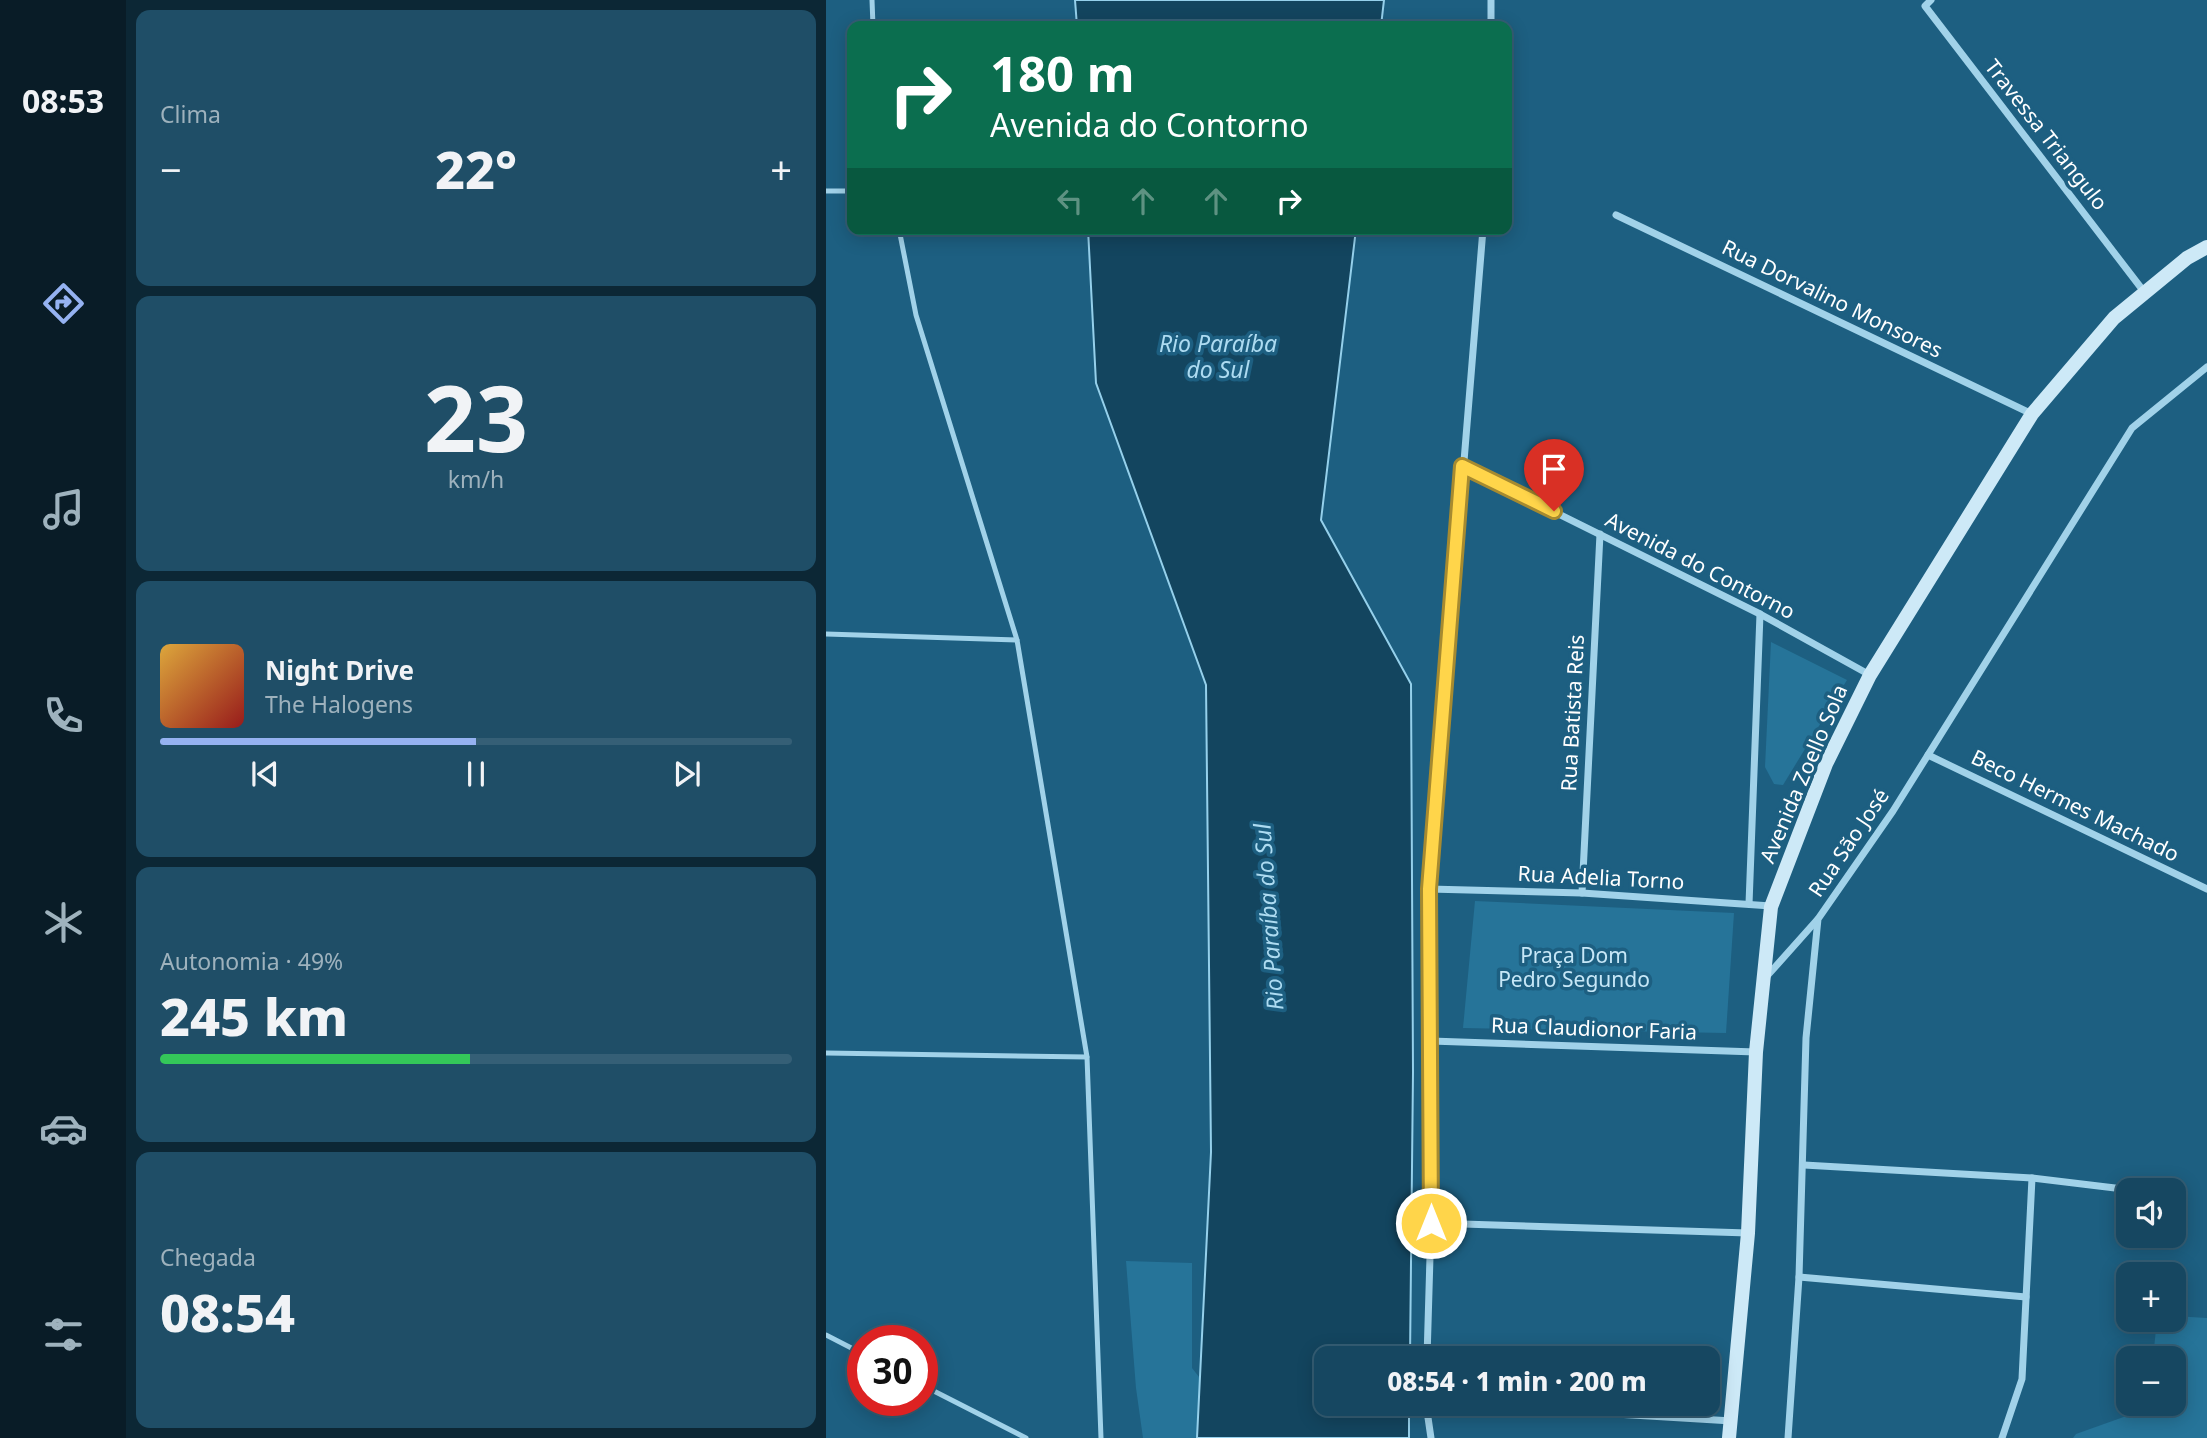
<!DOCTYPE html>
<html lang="pt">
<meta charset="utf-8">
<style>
:root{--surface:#164761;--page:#1f4e67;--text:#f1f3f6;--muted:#9eb2bd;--line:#355f76;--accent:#95b2f1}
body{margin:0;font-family:"Noto Sans",sans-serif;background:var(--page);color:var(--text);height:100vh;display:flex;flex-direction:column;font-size:26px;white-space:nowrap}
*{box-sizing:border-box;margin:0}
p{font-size:23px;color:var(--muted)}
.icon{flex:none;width:38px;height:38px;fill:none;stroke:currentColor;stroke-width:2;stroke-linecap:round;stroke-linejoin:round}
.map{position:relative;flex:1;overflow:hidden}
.sheet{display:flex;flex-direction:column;gap:10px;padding:10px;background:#0c2735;width:700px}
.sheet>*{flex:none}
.banner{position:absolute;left:21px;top:21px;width:665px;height:214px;border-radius:14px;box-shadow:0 4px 18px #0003,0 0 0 2px var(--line);background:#0b6e4f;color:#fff;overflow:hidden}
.tools{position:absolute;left:1290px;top:1178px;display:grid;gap:14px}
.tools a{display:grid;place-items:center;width:70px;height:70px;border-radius:14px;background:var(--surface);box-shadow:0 4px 18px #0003,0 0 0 2px var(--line);font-size:35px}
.speed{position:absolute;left:21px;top:1325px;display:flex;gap:14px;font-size:35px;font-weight:700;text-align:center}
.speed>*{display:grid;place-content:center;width:91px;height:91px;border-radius:50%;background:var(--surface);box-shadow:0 4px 18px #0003,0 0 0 2px var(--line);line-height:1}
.speed .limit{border:10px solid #d22;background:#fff;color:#111}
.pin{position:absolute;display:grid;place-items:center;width:60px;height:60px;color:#fff;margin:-72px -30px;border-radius:50% 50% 50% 0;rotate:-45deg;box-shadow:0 0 7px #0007}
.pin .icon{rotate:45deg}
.me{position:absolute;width:77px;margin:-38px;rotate:0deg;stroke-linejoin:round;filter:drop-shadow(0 0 5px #0008)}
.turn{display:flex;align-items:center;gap:24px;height:147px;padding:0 28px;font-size:32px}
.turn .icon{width:91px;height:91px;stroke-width:2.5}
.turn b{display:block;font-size:49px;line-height:60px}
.lanes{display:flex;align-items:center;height:66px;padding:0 28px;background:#0003;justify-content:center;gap:35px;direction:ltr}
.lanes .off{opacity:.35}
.big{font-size:52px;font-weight:800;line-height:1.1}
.sheet .widget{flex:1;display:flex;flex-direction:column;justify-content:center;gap:10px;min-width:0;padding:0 24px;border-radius:14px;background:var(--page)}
.sheet .dial{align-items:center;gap:0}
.dial b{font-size:91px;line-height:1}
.song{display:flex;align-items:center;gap:21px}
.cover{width:84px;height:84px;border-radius:10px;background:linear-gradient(135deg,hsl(40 70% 55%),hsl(0 70% 35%))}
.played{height:7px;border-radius:4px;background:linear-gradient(90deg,var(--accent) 50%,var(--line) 50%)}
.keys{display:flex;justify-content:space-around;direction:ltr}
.heat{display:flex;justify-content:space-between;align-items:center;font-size:38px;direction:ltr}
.charge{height:10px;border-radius:5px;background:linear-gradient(90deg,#34c759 49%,var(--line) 0)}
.trip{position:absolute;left:488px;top:1346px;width:406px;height:70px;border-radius:14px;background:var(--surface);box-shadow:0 4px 18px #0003,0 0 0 2px var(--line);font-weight:800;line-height:70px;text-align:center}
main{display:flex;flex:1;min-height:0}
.tabs{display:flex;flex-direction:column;width:126px;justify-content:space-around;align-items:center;background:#091c27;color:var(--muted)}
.tabs .icon{width:49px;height:49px}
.tabs .on{color:var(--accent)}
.tabs b{font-size:32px;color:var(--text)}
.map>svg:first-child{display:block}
.green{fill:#267499}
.water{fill:#13455f;stroke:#95d0eb;stroke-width:2}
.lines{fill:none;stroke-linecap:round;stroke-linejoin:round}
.service{stroke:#a1d2e9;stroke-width:5}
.minor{stroke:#a1d2e9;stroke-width:7}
.secondary{stroke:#cde9f7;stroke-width:14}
.route-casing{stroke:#a68a30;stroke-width:18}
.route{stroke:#ffd54a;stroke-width:12}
.labels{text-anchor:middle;stroke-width:7;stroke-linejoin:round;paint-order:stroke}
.street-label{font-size:21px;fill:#fff;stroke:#1d5f81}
.park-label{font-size:21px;fill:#c6e7f7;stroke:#1d5f81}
.water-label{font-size:23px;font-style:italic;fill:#addbf1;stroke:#1d5f81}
</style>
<main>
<nav class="tabs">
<b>08:53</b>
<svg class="icon on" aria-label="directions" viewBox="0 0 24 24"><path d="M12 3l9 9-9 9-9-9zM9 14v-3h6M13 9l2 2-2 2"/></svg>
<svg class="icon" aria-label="music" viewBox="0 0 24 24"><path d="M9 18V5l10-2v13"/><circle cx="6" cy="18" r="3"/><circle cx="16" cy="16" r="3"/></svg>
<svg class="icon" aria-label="phone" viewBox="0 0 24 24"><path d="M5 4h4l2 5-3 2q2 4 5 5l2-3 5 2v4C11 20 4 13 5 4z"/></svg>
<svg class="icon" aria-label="climate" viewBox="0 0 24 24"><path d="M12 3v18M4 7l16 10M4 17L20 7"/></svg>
<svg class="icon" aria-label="car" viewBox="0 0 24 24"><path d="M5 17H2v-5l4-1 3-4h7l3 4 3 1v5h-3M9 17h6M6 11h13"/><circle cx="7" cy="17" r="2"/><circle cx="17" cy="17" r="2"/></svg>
<svg class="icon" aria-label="filters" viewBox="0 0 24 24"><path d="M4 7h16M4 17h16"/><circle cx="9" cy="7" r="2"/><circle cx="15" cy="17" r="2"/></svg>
</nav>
<section class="sheet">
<div class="widget"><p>Clima</p>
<div class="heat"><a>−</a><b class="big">22°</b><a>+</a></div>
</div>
<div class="widget dial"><b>23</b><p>km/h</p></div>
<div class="widget">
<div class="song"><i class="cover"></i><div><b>Night Drive</b><p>The Halogens</p></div></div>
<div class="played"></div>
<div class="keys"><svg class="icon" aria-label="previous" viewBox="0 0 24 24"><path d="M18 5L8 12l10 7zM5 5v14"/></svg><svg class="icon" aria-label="pause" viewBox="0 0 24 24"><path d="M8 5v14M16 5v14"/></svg><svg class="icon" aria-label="next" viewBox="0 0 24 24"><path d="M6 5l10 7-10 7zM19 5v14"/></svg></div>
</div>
<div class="widget"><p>Autonomia · 49%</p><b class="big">245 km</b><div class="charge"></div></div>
<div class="widget"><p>Chegada</p><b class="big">08:54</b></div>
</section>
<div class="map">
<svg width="1381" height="1438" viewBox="0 0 1381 1438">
<rect width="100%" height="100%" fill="#1d5f81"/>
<!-- green -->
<g class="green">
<polygon points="945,642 1021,680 957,785 948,784 939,767"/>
<polygon points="649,901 908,913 900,1033 637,1028"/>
<polygon points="300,1261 366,1263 366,1368 395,1405 389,1438 317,1438 310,1388"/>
<polygon points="1348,1316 1381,1318 1381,1438 1247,1438 1250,1434 1306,1414 1311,1404 1348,1404 1348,1358 1327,1358 1331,1320 1348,1320"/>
</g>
<!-- water -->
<g class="water">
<polygon points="249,0 558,0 555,26 251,26"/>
<polygon points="262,229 530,229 495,520 585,684 587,1072 584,1358 500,1358 500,1404 583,1404 583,1438 371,1438 385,1152 380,685 270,383"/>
</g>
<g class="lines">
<!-- service -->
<g class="service">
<polyline points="46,0 47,26"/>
<polyline points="0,191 26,191"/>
<polyline points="73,229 90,315 191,640 261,1057 275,1438"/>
<polyline points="0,634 191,640"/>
<polyline points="0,1053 261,1057"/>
<polyline points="0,1335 37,1354"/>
<polyline points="96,1385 200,1438"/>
</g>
<!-- minor -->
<g class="minor">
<polyline points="1105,0 1099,6 1319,293"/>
<polyline points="665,26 665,0"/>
<polyline points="790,215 1206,414"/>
<polyline points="636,466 934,614 1044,675"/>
<polyline points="1102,755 1381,889"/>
<polyline points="603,889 756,893 945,906"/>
<polyline points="756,893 774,534"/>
<polyline points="923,904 934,614"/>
<polyline points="941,976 991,920"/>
<polyline points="605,1041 930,1052"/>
<polyline points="978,1165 1206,1178 1289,1188"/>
<polyline points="605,1223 922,1233"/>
<polyline points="973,1277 1200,1297"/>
<polyline points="601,1358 605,1223 603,889 657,229"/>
<polyline points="600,1404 605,1438"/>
<polyline points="624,1404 906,1421"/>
<polyline points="962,1438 973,1277 980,1038 992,919 1067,811 1306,428 1381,367"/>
<polyline points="1176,1438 1196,1379 1206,1178"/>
</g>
<!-- secondary -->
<polyline class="secondary" points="903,1438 922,1233 930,1052 945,907 1000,764 1044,675 1206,414 1288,318 1361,258 1381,247"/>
</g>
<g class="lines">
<defs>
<polyline id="route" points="605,1223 603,889 636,466 728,511"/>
</defs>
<!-- route casing -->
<use href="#route" class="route-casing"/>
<!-- route -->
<use href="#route" class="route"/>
</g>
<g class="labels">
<!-- street labels -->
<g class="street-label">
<text transform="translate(1220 135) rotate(52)" y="7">Travessa Triangulo</text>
<text transform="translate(1006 299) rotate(26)" y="7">Rua Dorvalino Monsores</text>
<text transform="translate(874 566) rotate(27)" y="7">Avenida do Contorno</text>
<text transform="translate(747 713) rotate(-87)" y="7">Rua Batista Reis</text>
<text transform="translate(978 774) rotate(-67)" y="7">Avenida Zoello Sola</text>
<text transform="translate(1249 806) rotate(26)" y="7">Beco Hermes Machado</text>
<text transform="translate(1023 843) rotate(-56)" y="7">Rua São José</text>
<text transform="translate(775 878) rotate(3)" y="7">Rua Adelia Torno</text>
<text transform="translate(768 1029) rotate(2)" y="7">Rua Claudionor Faria</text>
</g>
<!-- park labels -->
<g class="park-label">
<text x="748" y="963">Praça Dom<tspan x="748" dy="24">Pedro Segundo</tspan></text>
</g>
<!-- water labels -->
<g class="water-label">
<text x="392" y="352">Rio Paraíba<tspan x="392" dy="26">do Sul</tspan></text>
<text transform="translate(443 917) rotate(-94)" y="8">Rio Paraíba do Sul</text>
</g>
</g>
</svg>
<div class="tools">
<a><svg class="icon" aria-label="sound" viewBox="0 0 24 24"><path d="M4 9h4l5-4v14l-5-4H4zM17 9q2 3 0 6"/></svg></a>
<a>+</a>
<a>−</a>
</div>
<div class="speed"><div class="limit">30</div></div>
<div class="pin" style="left:728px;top:511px;background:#d93025"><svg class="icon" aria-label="arrive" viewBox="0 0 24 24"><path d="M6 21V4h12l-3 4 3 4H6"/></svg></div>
<svg class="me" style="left:605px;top:1223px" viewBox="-20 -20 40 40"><circle r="17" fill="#ffd54a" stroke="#fff" stroke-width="3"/><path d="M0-11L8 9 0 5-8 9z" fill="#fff"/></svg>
<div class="trip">08:54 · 1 min · 200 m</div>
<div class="banner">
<div class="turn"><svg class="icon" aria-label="right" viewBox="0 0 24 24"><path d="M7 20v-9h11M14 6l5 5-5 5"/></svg><div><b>180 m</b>Avenida do Contorno</div></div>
<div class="lanes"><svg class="icon off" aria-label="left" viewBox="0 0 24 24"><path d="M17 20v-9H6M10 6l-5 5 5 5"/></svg><svg class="icon off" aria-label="ahead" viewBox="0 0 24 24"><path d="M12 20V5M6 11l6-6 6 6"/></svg><svg class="icon off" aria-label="ahead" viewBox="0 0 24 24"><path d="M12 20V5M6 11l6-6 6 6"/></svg><svg class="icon" aria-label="right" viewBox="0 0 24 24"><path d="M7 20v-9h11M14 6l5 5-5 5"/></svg></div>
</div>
</div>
</main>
